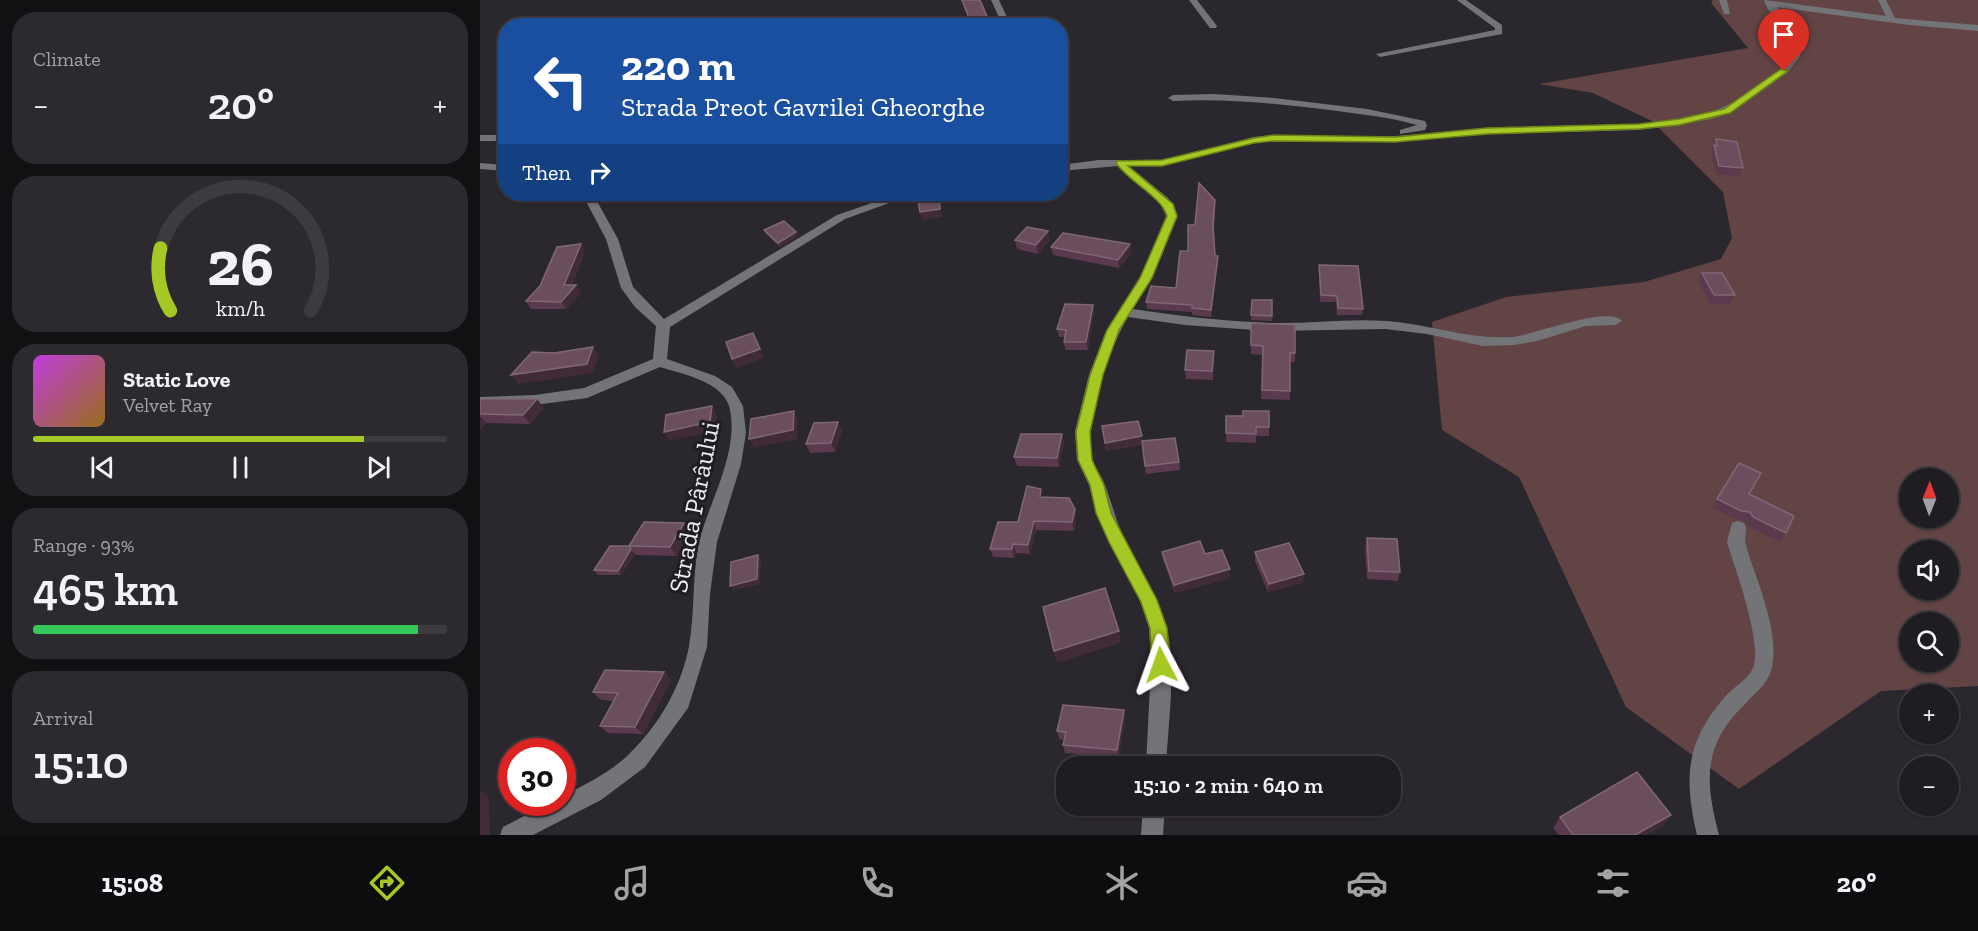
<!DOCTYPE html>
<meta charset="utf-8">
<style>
:root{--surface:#201d22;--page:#2d2a2f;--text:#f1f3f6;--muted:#a2a2a5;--line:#3d3b40;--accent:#a5c824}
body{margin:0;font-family:"Zilla Slab",serif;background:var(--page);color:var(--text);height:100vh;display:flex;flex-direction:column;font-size:22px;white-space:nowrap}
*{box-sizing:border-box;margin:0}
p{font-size:20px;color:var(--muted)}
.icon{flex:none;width:33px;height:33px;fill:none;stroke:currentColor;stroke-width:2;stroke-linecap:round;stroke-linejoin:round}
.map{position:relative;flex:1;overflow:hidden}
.panel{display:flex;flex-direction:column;gap:12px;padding:12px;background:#121013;width:480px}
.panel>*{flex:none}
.banner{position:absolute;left:18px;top:18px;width:570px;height:183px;border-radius:24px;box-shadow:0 2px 4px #0004,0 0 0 2px var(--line);background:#1a4fa0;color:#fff;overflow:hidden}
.needle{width:39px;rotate:1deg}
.buttons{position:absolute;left:1419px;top:468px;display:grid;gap:12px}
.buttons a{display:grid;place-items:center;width:60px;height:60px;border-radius:50%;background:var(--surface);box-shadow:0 2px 4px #0004,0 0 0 2px var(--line);font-size:30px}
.speed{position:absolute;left:18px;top:738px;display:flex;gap:12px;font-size:30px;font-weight:700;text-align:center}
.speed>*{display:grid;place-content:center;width:78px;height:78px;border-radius:50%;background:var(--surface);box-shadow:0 2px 4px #0004,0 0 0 2px var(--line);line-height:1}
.speed .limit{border:9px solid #d22;background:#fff;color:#111}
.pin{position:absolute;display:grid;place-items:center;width:51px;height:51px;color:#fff;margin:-62px -26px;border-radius:50% 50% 50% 0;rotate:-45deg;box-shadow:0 0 6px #0007}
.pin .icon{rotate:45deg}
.me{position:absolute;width:66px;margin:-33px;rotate:356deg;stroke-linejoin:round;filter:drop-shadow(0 0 4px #0008)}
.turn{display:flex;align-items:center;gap:21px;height:126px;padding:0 24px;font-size:27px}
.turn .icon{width:78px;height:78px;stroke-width:2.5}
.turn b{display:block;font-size:42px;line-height:51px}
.then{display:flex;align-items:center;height:57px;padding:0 24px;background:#0003;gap:12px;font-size:22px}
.big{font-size:45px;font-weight:600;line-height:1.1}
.panel .widget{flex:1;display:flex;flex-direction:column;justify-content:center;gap:9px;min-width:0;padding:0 21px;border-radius:24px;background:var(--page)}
.panel .dial{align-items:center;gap:0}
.dial svg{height:156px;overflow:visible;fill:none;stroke:var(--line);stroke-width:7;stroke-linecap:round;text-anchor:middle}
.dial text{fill:var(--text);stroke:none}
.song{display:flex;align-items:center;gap:18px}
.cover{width:72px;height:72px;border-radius:9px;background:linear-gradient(135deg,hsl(290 70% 55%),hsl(40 70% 35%))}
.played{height:6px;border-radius:3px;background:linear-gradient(90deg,var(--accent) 80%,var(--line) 80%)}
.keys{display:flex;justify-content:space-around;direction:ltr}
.heat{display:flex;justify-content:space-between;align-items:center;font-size:33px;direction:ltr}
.charge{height:9px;border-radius:4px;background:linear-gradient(90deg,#34c759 93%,var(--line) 0)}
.trip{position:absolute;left:576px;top:756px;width:345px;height:60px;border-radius:24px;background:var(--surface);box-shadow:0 2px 4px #0004,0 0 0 2px var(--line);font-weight:600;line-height:60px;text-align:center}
.tab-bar{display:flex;height:96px;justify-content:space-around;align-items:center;background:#0d0c0e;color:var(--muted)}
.tab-bar .icon{width:42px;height:42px}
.tab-bar .current{color:var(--accent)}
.tab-bar b{font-size:27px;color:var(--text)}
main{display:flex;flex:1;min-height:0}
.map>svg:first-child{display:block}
.green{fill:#634444;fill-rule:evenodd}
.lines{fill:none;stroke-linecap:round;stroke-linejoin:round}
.minor{fill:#737478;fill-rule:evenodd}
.wall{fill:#5a3a4c}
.shaded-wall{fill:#412b39}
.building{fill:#6a4e5e;stroke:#7f6775;stroke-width:1.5}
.route{fill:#a5c824;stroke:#6b8217;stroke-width:1.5}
.labels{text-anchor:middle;stroke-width:6;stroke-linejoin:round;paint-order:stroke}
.near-street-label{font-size:26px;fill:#efedf1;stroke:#211d24}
</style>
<main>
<section class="panel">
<div class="widget"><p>Climate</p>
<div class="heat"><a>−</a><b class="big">20°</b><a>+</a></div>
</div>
<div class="widget dial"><svg viewBox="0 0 100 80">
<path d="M14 69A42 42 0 1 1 86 69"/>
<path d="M14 69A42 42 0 0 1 9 37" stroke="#a5c824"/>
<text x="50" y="56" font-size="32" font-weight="700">26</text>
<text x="50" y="72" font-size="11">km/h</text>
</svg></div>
<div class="widget">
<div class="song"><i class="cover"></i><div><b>Static Love</b><p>Velvet Ray</p></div></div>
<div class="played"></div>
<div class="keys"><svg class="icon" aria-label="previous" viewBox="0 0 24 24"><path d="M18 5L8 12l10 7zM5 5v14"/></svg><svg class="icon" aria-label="pause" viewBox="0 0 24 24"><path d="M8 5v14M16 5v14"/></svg><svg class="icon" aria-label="next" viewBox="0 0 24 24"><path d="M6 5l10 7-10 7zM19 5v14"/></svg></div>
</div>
<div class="widget"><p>Range · 93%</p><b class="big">465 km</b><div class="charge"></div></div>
<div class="widget"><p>Arrival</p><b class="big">15:10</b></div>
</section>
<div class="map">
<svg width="1498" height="835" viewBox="0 0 1498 835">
<rect width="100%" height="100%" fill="#2b272e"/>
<!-- green -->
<path class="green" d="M 1233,0 L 1498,0 L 1498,686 L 1401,691 L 1259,789 L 1146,707 L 1039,477 L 962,430 L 952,322 L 1026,297 L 1164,282 L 1241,259 L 1252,238 L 1243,192 L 1172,121 L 1113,93 L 1059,84 L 1268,48 L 1231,3 ZM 1430,478 L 1468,478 L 1468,518 L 1430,518 ZM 1430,550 L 1468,550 L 1468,590 L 1430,590 ZM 1430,622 L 1468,622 L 1468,662 L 1430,662 Z"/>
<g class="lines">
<!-- minor -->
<g class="minor">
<polygon points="511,0 519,0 531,26 523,26"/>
<polygon points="709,0 717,0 737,26 736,28 730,28"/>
<polygon points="977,0 986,0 1022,25 1022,34 900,57 896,54 1015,30 1015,28"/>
<polygon points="1239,0 1247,0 1250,14 1244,14"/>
<path d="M 1284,0 L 1406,16 L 1398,0 L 1406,0 L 1415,18 L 1498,25 L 1498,31 L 1429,25 L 1297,7 L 1317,37 L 1321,47 L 1320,56 L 1307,73 L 1269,100 L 1251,113 L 1231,119 L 1159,130 L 1007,134 L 915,142 L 793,141 L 774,143 L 682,166 L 649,166 L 688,198 L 698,216 L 672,278 L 653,309 C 698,316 743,321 789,323 C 828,324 868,318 907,321 C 949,324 990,340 1032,337 C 1054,335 1128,305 1142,321 L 1135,325 L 1106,326 L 1057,341 L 1034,345 L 1003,346 L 947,334 L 905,329 L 789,331 L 705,325 L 648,317 C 629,348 603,424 613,460 C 615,469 622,476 625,485 C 632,503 636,522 645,540 C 659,569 678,594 686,625 C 697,663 688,726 686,766 L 666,766 L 671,665 L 669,628 L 660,601 L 616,513 L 609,485 L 597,460 L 595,431 L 609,375 L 626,331 L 660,278 L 686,216 L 680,203 L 638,166 L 580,171 L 580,165 L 619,160 L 682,160 L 774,137 L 793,135 C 834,135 875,138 916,136 C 952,134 988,128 1025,127 C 1090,126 1165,130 1229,113 C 1247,108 1307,73 1312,54 C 1317,34 1286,14 1284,0 Z"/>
<path d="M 734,94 L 794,98 L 887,109 L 945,121 L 947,125 L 945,130 L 920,134 L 920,130 L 937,125 C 909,117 879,114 850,110 C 798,104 746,98 693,101 L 688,98 L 693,95 Z"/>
<rect x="0" y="135" width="26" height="6"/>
<polygon points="0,163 26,165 26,171 0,169"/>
<path d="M 102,194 L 113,194 L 138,239 L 153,287 L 184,319 L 357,215 L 418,194 L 434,194 L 365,219 L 190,327 L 187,359 L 235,376 L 252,387 L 263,406 L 266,433 L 261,464 L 237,542 L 230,594 L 227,647 L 208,708 L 165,767 L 121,800 L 53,835 L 20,835 L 23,827 L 71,802 L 82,802 L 82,796 C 105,785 133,771 151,752 C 179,725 202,685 209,646 C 215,612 212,577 219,542 C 229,502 261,449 249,406 C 241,381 202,374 180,367 L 107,398 L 55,405 L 0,407 L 0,397 L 55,395 L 104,388 L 173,359 L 176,326 L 155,307 L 141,288 L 126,239 Z"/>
<path d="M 1258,521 L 1264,523 L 1266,528 L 1265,542 C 1275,578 1300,630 1292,667 C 1289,683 1275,693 1265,704 C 1222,745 1225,782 1239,835 L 1217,835 C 1204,779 1205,743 1244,698 C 1252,688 1268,680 1273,668 C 1283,643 1255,569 1247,542 L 1252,523 Z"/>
<polygon points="663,806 685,806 683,835 661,835"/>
</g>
</g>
<!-- wall -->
<g class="wall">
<polygon points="1236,139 1263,168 1260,176 1236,174 1231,153"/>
<polygon points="735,207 734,230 735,256 738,256 738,263 731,317 712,315 712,312 667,309 666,302 696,288 708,251 715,225"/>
<polygon points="284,230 316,232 318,236 300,247 286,234"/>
<polygon points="535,240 570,240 558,254 537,249"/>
<polygon points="571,247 651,253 639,268 573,255"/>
<polygon points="105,251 92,285 101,293 86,309 51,309 46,301"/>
<polygon points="839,265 883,309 882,315 857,315 856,302 840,302"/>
<polygon points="1222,273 1255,295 1250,304 1230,303 1218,282"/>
<polygon points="772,300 792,300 792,321 771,320"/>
<polygon points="613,305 614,312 608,350 585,350 584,342 585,337 579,337 577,329"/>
<polygon points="771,323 815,353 815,362 810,362 810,400 781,399 782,355 771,354"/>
<polygon points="734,351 733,380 706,379 705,370"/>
<polygon points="0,399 64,408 50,424 6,423 0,430"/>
<polygon points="746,416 763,416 789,427 789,436 776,436 776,443 746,442"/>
<polygon points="622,426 662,441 699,462 700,470 666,474 662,445 626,451"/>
<polygon points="362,430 355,452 330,453 326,444"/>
<polygon points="582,434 584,443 579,467 537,466 534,457"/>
<polygon points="1259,463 1269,494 1306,533 1300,542 1267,526 1265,521 1255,519 1232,508"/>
<polygon points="563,497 595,509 596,518 594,531 556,530 550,554 536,553 534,558 513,557 510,549"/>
<polygon points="210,532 197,556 156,555 155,554 141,575 118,575 114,570 149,546"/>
<polygon points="887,538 920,572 918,581 887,579 885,547"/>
<polygon points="682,552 725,554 750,578 695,593 683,560"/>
<polygon points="775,552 824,574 823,583 788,592 775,561"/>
<polygon points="184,672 191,680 163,734 128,733 120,726 134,701 121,700 113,692"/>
<polygon points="644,710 645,718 639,757 585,753 583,745 584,740 579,739 577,731"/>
<polygon points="1191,815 1182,826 1165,835 1079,835 1073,828 1080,817"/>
</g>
<!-- shaded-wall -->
<g class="shaded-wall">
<polygon points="459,194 460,194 462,217 442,220 440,212"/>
<polygon points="568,231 570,240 558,254 556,245"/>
<polygon points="316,232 318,236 300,247 298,243"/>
<polygon points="101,244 105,251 89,293 84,285"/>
<polygon points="650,244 651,253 639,268 638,260"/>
<polygon points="738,256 738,263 731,317 731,310"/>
<polygon points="96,285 101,293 86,309 81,302"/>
<polygon points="613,305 614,312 608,350 606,342"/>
<polygon points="273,333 284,358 256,368 252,359"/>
<polygon points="113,347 119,356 113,373 38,384 31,375"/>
<polygon points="57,399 64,408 50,424 43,415"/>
<polygon points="232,406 237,415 235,431 190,441 184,432"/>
<polygon points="314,411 318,420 317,439 274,448 269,439"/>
<polygon points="0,416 6,423 0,430"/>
<polygon points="358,422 362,430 355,452 351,443"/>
<polygon points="582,434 584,443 579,467 577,458"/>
<polygon points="662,436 662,445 626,451 625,443"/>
<polygon points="595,509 596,518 594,531 592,522"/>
<polygon points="554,521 556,530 550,554 548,545"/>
<polygon points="204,523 210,532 197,556 190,547"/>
<polygon points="533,544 536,553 534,558 532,549"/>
<polygon points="151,549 155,554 141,575 138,571"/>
<polygon points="278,555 281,560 280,584 253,590 250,586"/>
<polygon points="750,569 750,578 695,593 694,585"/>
<polygon points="824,574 823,583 788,592 789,584"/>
<polygon points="639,631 641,643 577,663 574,651"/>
<polygon points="184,672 191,680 163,734 155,727"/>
<polygon points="644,710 645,718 639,757 637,750"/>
<polygon points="0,790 9,797 10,835 0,835"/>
<polygon points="1191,815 1182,826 1165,835 1155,835"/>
</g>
<!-- building -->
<g class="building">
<polygon points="482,0 500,0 511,26 492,26"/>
<polygon points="1236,139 1257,142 1263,168 1239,166 1234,145 1237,146"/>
<polygon points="719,183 735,200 733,225 735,256 738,256 731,310 712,308 712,305 666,302 671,286 696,288 700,251 708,251 708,225 715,225"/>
<polygon points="437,194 459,194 460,209 440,212"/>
<polygon points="304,221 316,232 298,243 284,230"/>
<polygon points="547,227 568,231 556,245 535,240"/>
<polygon points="583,233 650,244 638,260 571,247"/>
<polygon points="101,244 84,285 96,285 81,302 46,301 60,286 77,247"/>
<polygon points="839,265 878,266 883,309 858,308 857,296 841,295"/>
<polygon points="1222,273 1242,273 1255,295 1234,295"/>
<polygon points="772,300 792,300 792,316 771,315"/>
<polygon points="585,304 613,305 606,342 584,342 586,330 577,329"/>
<polygon points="771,323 815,325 815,353 810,353 810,391 782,390 783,346 771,345"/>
<polygon points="273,333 280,349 252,359 246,342"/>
<polygon points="113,347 107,364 31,375 52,352 74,353"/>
<polygon points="707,350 734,351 732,371 705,370"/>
<polygon points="0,399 57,399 43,415 0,414"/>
<polygon points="232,406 230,422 184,432 186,415"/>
<polygon points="314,411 313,430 269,439 271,419"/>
<polygon points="763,411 789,411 789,427 776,427 776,434 746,433 746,416 763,416"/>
<polygon points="658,421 662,436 625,443 622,426"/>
<polygon points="358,422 351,443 326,444 334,423"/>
<polygon points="541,434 582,434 577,458 534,457"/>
<polygon points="695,438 699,462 665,466 662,441"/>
<polygon points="1259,463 1281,473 1269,494 1314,516 1306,533 1273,517 1270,512 1261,511 1237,499"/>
<polygon points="547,486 561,489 560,497 589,498 595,509 592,522 554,521 548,545 533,544 532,549 510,549 518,522 538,522"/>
<polygon points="164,522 204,523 190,547 149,546"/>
<polygon points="887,538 917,539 920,572 889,571"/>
<polygon points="720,541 725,554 742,550 750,569 694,585 682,552"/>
<polygon points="809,543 824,574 789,584 775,552"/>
<polygon points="130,546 149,546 151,549 138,571 114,570"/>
<polygon points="278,555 277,579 250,586 251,562"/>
<polygon points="625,588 639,631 574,651 563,607"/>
<polygon points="125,670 184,672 155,727 120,726 138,693 113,692"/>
<polygon points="583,705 644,710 637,750 583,745 586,732 577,731"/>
<polygon points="1157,772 1191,815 1155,835 1093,835 1080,817"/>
</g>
<!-- route -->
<path class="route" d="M 1301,69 L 1308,71 L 1250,113 L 1199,125 L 1159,129 L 1007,134 L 915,142 L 793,141 L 774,143 L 682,166 L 648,166 L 693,204 L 697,216 L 672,278 L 639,330 L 623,375 L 610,432 L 612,460 L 624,485 L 631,513 L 677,600 L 687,628 L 690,665 L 687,671 L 681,673 L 675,671 L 672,665 L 670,628 L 661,602 L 630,544 L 616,513 L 610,485 L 598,460 L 596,432 L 610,375 L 627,330 L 660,278 L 687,216 C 682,197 648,181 636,163 L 637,161 L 682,160 L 774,138 L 793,135 L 915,137 L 1007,128 L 1159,124 L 1199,119 L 1244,109 Z"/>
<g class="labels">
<!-- near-street labels -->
<g class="near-street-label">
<text transform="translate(214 507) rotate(-79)" y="9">Strada Pârâului</text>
</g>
</g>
</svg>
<div class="buttons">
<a><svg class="needle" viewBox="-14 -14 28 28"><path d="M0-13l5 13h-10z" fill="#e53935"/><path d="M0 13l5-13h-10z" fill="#a2a2a5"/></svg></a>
<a><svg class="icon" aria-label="sound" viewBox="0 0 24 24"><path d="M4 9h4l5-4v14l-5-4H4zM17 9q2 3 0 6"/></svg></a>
<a><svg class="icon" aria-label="search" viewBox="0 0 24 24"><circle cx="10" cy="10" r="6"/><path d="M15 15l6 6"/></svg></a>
<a>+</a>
<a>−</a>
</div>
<div class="speed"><div class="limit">30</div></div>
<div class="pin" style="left:1304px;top:71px;background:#d93025"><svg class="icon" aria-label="arrive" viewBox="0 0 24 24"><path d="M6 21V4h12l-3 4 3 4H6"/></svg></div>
<svg class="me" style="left:681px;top:665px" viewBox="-20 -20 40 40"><path d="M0-17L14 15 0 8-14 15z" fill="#a5c824" stroke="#fff" stroke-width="4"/></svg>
<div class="trip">15:10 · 2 min · 640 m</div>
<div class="banner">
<div class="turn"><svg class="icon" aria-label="left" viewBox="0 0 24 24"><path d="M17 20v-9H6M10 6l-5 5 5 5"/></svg><div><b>220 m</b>Strada Preot Gavrilei Gheorghe</div></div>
<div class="then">Then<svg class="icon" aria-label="right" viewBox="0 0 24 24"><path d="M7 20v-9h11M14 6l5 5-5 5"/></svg></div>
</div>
</div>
</main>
<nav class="tab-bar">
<b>15:08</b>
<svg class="icon current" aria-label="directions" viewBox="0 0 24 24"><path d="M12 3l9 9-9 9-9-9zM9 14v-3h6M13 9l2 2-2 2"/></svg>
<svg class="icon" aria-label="music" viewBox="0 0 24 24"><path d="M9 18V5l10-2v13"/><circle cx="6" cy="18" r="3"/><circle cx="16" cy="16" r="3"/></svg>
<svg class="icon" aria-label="phone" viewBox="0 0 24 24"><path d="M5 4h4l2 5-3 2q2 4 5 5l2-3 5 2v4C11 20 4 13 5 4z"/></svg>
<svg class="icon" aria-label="climate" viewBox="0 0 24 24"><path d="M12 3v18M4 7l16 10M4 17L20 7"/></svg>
<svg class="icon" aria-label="car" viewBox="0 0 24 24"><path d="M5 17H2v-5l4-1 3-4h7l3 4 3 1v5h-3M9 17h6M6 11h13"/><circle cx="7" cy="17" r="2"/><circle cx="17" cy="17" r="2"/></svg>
<svg class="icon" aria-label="filters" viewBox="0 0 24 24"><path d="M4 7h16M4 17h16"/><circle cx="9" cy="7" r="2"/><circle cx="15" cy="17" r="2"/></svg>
<b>20°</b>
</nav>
